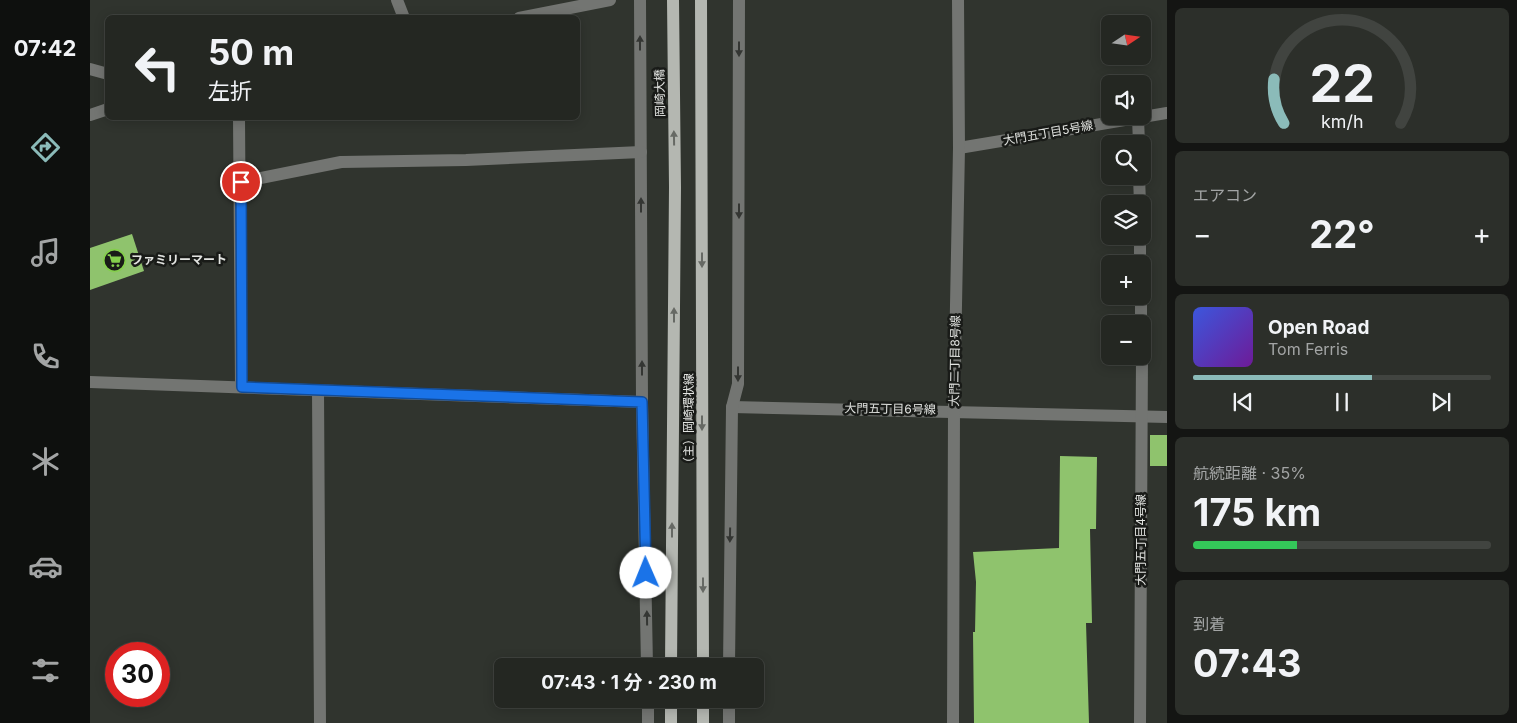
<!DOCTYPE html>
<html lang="ja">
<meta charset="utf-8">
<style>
:root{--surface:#242722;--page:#2c2f2a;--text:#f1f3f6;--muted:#a3a5a5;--line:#414440;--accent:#8bbbb9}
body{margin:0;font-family:Inter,"Noto Sans JP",sans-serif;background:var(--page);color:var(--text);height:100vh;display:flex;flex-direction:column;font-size:19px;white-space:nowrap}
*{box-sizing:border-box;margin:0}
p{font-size:16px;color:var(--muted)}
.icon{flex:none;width:28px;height:28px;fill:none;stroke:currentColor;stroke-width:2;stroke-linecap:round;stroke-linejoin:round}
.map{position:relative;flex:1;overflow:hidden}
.drawer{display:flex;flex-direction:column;gap:8px;padding:8px;background:#141513;width:350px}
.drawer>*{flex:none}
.top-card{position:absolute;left:15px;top:15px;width:475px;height:105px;border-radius:8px;box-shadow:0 2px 12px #0003,0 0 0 1px var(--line);background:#242722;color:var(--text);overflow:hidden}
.needle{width:32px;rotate:77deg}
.fabs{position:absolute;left:1011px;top:15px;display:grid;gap:10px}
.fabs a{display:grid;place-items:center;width:50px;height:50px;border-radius:8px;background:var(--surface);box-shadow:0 2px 12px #0003,0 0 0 1px var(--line);font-size:25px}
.speed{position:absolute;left:15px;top:642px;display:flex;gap:10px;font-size:25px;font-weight:700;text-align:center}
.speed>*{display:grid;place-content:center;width:65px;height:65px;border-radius:50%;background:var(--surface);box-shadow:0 2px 12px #0003,0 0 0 1px var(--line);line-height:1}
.speed .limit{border:8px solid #d22;background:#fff;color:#111}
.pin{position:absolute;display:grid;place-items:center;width:42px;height:42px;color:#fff;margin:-21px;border:2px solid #fff;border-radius:50%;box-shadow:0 1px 5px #0007}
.me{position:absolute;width:55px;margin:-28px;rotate:359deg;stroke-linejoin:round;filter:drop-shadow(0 0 4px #0008)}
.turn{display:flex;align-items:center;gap:18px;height:105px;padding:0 20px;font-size:22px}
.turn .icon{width:65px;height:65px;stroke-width:2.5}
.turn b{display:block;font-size:35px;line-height:42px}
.big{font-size:38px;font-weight:700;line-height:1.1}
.drawer .tile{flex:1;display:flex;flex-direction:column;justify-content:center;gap:8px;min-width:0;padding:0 18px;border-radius:8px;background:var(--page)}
.drawer .dial{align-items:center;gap:0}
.dial svg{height:130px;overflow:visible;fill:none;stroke:var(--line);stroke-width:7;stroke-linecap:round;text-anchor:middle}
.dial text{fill:var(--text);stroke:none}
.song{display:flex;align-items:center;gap:15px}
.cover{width:60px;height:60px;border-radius:8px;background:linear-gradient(135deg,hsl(230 70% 55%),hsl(280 70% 35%))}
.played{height:5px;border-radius:2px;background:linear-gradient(90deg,var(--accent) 60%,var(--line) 60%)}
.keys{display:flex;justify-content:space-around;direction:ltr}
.heat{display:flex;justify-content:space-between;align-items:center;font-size:28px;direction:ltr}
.charge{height:8px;border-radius:4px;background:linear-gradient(90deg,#34c759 35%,var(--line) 0)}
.trip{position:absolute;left:404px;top:658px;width:270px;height:50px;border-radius:8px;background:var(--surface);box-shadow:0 2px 12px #0003,0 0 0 1px var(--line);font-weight:700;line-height:50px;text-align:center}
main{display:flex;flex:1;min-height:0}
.menu{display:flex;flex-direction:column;width:90px;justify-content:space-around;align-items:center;background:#0e100e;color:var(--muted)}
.menu .icon{width:35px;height:35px}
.menu .active{color:var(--accent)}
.menu b{font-size:22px;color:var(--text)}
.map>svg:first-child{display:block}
.building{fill:#8fc36d}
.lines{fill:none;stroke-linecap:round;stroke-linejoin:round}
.minor{stroke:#737572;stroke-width:12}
.major{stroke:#b4b7b1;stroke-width:12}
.oneway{fill:#343633}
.oneway2{fill:#666964}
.route-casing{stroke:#114b97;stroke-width:12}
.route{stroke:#1a73e8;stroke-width:9}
.labels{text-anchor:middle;stroke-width:5;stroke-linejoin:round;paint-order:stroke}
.street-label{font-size:12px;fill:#e2e4e1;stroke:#191b18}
.poi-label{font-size:12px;font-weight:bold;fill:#e2e4e1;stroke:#191b18;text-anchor:start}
</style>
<main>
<nav class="menu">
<b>07:42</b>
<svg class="icon active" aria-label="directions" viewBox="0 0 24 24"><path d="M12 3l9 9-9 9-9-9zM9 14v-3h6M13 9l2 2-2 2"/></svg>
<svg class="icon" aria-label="music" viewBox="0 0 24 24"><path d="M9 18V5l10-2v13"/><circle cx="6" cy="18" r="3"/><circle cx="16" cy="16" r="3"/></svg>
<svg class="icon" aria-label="phone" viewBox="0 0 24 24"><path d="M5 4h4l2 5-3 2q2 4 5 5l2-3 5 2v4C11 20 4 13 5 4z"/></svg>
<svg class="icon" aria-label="climate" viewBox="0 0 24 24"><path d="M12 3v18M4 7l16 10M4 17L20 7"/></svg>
<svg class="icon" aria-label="car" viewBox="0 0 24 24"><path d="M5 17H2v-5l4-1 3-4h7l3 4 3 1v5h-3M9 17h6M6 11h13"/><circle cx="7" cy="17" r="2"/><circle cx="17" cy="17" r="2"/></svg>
<svg class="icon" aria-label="filters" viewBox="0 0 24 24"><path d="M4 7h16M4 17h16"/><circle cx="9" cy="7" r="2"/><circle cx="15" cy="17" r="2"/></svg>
</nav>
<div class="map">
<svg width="1077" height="723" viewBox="0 0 1077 723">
<rect width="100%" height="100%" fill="#30342e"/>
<!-- building -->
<g class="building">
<polygon points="42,234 54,271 0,290 0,248"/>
<rect x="1060" y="435" width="17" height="31"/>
<polygon points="970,456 1007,457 1006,529 1000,529 1002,623 996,623 999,723 884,723 883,632 885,632 886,582 883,552 969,548"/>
</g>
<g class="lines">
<!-- minor -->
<g class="minor">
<polyline points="307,0 314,18"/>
<polyline points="550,0 552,402 557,666"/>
<polyline points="429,18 520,0"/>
<polyline points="0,69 18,74"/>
<polyline points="0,115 18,109"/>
<polyline points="149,118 151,387"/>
<polyline points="1048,118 1049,144"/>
<polyline points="869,148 1077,113"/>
<polyline points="1049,176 1050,204"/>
<polyline points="151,182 251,162 376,160 551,152"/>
<polyline points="1050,236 1050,264"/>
<polyline points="1051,296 1051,324"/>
<polyline points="0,382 552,402"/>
<polyline points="228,390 230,723"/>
<polyline points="642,407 1077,417"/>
<polyline points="639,666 642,407 648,384 649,0"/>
<polyline points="558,699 558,723"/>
<polyline points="639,723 639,699"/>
<polyline points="863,723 864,410 869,148 868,0"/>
<polyline points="1050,723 1052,356"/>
</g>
<!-- major -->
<g class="major">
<polyline points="611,0 613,666"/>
<polyline points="581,666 585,187 583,0"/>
<polyline points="613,699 613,723"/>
<polyline points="581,723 581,699"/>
</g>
</g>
<!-- one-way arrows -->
<defs><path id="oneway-solid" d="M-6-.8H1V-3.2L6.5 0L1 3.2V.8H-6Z" transform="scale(1.25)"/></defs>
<g class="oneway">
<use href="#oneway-solid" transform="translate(550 43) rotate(-90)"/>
<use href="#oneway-solid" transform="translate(649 49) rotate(90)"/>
<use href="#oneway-solid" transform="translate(551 205) rotate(-90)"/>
<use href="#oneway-solid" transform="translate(649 211) rotate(90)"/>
<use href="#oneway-solid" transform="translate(552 368) rotate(-90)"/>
<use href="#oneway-solid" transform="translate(648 374) rotate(90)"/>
<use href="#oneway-solid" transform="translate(640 535) rotate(91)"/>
<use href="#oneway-solid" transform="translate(557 618) rotate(-91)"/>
</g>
<g class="oneway2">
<use href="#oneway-solid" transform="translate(584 138) rotate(-91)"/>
<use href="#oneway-solid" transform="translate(612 260) rotate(90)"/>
<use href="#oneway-solid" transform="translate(584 315) rotate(-90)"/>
<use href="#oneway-solid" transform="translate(612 423) rotate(90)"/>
<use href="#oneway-solid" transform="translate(582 530) rotate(-90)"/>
<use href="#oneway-solid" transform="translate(613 585) rotate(90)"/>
</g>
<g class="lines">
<defs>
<polyline id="route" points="151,182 152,387 552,402 556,573"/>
</defs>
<!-- route casing -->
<use href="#route" class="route-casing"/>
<!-- route -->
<use href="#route" class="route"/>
</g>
<!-- icons -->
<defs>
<symbol id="supermarket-ring" viewBox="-11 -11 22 22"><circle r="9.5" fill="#191b18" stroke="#85cf4d" stroke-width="1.5"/><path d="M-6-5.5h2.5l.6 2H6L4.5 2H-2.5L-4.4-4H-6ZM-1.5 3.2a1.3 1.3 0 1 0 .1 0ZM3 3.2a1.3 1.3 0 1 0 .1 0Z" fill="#85cf4d"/></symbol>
</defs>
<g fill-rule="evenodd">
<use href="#supermarket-ring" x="12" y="248" width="25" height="25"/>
</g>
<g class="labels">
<!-- street labels -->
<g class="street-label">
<text transform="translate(570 93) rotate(-91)" y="4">岡崎大橋</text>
<text transform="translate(958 133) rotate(-10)" y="4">大門五丁目5号線</text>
<text transform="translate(865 361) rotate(-89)" y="4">大門二丁目8号線</text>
<text transform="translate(800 409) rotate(1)" y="4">大門五丁目6号線</text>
<text transform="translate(599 421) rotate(-90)" y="4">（主）岡崎環状線</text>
<text transform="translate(1051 540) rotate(-90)" y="4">大門五丁目4号線</text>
</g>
<!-- poi labels -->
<g class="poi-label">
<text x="41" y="264">ファミリーマート</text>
</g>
</g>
</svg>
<div class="fabs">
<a><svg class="needle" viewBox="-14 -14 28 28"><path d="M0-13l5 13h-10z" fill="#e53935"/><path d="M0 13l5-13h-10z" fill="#a3a5a5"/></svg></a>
<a><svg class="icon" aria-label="sound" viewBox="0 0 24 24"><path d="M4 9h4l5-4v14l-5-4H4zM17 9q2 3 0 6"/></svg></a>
<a><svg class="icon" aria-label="search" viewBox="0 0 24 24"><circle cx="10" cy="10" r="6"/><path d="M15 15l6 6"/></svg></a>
<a><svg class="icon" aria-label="layers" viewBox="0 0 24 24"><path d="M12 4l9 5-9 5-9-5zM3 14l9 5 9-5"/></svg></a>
<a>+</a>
<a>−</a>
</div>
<div class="speed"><div class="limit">30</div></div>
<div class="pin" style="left:151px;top:182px;background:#d93025"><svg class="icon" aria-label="arrive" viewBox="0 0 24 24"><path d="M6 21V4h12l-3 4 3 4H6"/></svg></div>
<svg class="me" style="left:556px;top:573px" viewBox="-20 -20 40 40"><circle r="19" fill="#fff"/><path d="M0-13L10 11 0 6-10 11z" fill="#1a73e8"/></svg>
<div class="trip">07:43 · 1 分 · 230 m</div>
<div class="top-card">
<div class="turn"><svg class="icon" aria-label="left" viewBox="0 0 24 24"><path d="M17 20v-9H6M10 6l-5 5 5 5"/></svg><div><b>50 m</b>左折</div></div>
</div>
</div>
<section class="drawer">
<div class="tile dial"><svg viewBox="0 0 100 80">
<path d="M14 69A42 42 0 1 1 86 69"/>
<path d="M14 69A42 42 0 0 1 8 42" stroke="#8bbbb9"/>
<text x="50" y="56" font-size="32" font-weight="700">22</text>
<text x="50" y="72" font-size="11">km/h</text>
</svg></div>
<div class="tile"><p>エアコン</p>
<div class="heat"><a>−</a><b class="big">22°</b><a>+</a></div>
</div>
<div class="tile">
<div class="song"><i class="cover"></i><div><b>Open Road</b><p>Tom Ferris</p></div></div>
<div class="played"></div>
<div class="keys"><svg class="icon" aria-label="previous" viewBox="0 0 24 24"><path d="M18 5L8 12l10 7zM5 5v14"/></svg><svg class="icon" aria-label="pause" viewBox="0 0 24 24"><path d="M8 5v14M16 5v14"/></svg><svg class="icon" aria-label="next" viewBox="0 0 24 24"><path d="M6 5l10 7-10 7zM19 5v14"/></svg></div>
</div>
<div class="tile"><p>航続距離 · 35%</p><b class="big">175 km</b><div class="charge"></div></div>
<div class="tile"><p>到着</p><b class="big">07:43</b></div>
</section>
</main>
